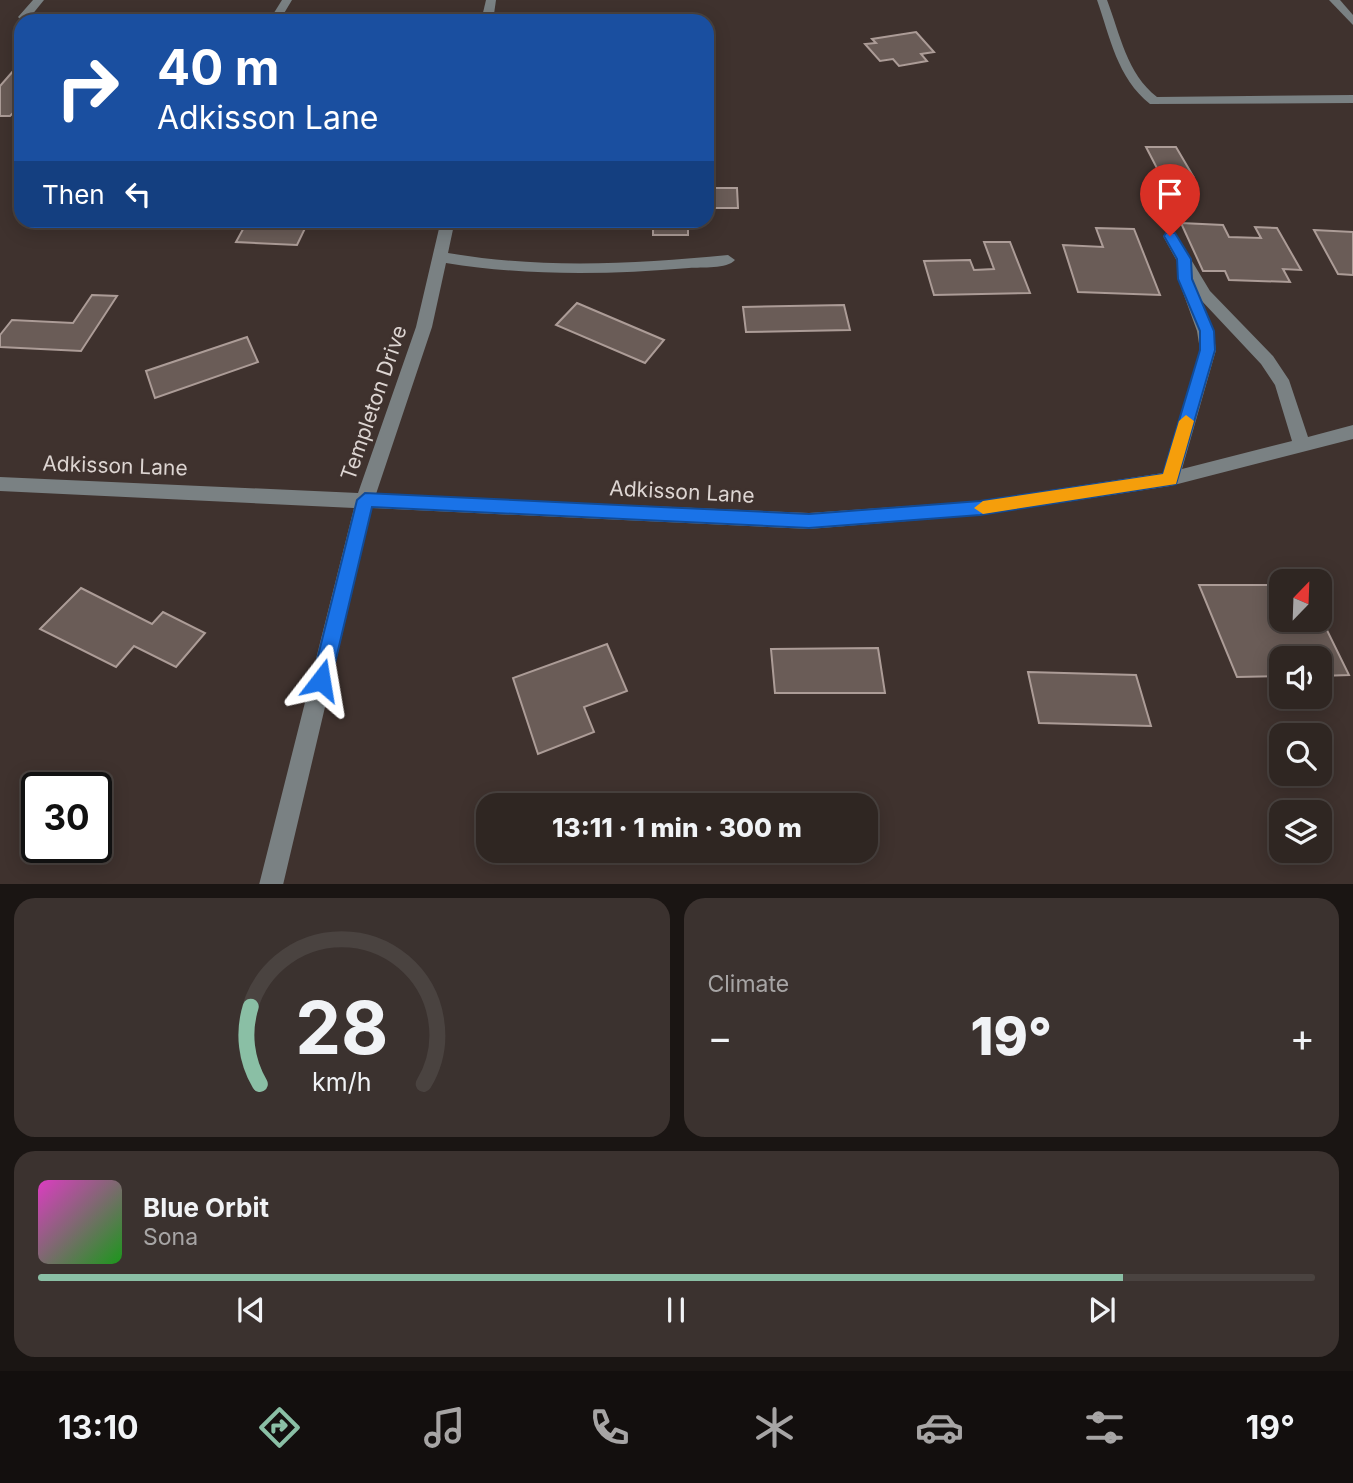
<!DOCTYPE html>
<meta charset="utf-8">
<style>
:root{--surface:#2f2622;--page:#3b322f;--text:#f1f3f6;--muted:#a7a5a5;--line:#4a4340;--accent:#8abfa5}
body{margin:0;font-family:Inter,sans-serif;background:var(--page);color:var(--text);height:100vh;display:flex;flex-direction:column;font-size:26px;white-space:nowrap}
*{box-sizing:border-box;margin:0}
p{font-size:23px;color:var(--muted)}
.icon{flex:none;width:38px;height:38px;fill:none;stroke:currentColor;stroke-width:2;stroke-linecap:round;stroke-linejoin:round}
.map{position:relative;height:884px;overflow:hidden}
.side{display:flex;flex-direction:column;gap:14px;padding:14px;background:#1a1513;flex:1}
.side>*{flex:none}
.banner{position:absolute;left:14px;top:14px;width:700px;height:214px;border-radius:21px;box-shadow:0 4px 18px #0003,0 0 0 2px var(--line);background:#1a4fa0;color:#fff;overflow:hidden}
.needle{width:46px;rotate:23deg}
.controls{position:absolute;left:1269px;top:569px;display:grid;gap:14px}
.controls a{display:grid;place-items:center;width:63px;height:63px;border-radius:14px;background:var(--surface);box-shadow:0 4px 18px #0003,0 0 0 2px var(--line);font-size:35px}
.speed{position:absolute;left:21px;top:772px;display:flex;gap:14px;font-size:35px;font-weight:700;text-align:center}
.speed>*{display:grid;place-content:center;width:91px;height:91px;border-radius:50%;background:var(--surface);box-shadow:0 4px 18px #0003,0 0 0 2px var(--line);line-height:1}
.speed .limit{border:4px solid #111;border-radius:10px;background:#fff;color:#111}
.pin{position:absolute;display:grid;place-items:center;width:60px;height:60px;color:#fff;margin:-72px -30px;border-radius:50% 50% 50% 0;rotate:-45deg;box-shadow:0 0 7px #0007}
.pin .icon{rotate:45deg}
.me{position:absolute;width:77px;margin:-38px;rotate:14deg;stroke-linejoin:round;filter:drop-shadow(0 0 5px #0008)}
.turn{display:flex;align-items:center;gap:24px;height:147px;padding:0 28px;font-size:32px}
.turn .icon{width:91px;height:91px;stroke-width:2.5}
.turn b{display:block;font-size:49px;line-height:60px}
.then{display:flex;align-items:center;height:66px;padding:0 28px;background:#0003;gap:14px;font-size:26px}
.big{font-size:52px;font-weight:800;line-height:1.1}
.side .tile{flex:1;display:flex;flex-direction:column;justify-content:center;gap:10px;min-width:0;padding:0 24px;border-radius:21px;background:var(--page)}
.side .dial{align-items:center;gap:0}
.dial svg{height:182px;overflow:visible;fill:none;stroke:var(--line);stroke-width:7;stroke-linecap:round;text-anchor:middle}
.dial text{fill:var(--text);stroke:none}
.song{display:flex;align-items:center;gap:21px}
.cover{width:84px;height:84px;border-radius:10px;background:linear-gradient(135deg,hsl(310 70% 55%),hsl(120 70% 35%))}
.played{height:7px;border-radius:4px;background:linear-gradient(90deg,var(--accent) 85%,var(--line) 85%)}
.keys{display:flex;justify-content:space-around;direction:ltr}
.heat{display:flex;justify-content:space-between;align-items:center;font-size:38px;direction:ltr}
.side .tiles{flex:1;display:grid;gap:14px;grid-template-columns:1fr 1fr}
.tile:last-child{grid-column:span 2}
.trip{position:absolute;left:476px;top:793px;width:402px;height:70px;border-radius:21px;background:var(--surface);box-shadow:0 4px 18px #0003,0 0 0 2px var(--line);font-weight:800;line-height:70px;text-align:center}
.menu{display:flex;height:112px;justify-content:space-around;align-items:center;background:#130f0e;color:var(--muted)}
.menu .icon{width:49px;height:49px}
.menu .selected{color:var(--accent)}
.menu b{font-size:32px;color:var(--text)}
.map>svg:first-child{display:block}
.building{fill:#6a5c57;stroke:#ac9c97;stroke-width:2}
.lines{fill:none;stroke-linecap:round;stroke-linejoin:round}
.minor{fill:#7a8183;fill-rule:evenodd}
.route{fill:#1a73e8;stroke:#114b97;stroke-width:2}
.slow{fill:#f59e0b}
.labels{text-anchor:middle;stroke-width:5;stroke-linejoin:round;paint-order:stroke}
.street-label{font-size:21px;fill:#ddd5d2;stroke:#3f322e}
</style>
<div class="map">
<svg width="1353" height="885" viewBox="0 0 1353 885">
<rect width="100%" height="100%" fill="#3f322e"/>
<!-- building -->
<g class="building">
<polygon points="675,16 675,21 644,21 644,17"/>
<polygon points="916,32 934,52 921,54 927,61 899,66 893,59 880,61 865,44 876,43 872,39"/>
<polygon points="21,62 21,111 15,111 10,116 0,116 0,86"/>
<polygon points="1146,147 1176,147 1193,176 1161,176"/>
<polygon points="707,188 737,188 738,208 707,208"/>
<polygon points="248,220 309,220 297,245 236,242"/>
<rect x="653" y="220" width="35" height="15"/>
<polygon points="1181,223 1223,225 1229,237 1261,238 1255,227 1277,228 1301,270 1283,269 1290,282 1229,280 1225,271 1203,271"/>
<polygon points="1096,228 1134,229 1160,295 1078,292 1063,245 1103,247"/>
<polygon points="1314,230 1353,232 1353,275 1338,274"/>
<polygon points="984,242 1010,242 1030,293 934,295 924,261 970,260 974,270 994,269"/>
<polygon points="92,295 117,296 81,351 0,347 0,335 12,320 73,323"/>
<polygon points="577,303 664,340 645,363 556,325"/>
<polygon points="844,305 850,330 746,332 743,307"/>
<polygon points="247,337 258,362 155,398 146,371"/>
<polygon points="1199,585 1281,585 1281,620 1320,620 1320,616 1349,675 1320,676 1320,658 1281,658 1281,676 1237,677"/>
<polygon points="81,588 152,624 163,612 205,633 176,667 134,646 116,667 40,629"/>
<polygon points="607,644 627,691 584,707 594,732 538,754 513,678"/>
<polygon points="878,648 885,693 775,693 771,649"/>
<polygon points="1028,672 1136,675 1151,726 1039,723"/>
</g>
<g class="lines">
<!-- minor -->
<g class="minor">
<polygon points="33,0 44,0 31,16 43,21 20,19 18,17"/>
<polygon points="282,0 292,0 280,20 263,21 272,16"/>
<polygon points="486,0 496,0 493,21 481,21"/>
<path d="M 1097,0 L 1107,0 C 1120,34 1127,74 1157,97 L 1353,95 L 1353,103 L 1150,104 C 1117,78 1110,37 1097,0 Z"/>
<polygon points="1329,0 1340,0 1353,15 1353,25"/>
<path d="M 441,220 L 455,220 L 448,253 C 541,269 635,264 728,255 L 735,260 C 727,269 702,267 689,268 C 607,275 527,276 446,263 L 432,327 L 376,494 L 809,513 L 980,501 L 1163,473 L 1200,350 L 1197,331 L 1177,276 L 1183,272 L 1163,236 L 1170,231 L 1175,233 L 1210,291 L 1273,356 L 1289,380 L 1308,437 L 1353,425 L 1353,439 L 1170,486 L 980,515 L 809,529 L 372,508 L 283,885 L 259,885 L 354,508 L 0,491 L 0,477 L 358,493 L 416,327 ZM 1200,299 L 1261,364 L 1275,385 L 1292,441 L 1182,469 L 1216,350 L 1213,331 Z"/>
</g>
</g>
<!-- route -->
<polygon class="route" points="1166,233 1175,233 1191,259 1192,279 1214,331 1215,350 1176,484 980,515 809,528 372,507 331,680 328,686 321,688 315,686 312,680 357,500 365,493 809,514 980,501 1163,474 1200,350 1200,331 1178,279 1177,259 1164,236"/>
<!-- slow -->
<polygon class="slow" points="1186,415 1194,421 1176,484 983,514 974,508 983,501 1163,474 1179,421"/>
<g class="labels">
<!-- street labels -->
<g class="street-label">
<text transform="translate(374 403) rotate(-71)" y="7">Templeton Drive</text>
<text transform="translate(115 466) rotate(2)" y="7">Adkisson Lane</text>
<text transform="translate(682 492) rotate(3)" y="7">Adkisson Lane</text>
</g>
</g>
</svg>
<div class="controls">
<a><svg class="needle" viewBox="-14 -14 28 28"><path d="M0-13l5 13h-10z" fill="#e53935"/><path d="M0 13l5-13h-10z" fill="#a7a5a5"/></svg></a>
<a><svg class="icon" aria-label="sound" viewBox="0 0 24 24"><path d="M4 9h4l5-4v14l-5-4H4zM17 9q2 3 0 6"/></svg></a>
<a><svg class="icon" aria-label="search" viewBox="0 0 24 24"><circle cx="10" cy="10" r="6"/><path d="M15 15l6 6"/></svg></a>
<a><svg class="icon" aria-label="layers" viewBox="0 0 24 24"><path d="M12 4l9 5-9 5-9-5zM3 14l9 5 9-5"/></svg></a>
</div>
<div class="speed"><div class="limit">30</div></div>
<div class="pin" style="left:1170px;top:236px;background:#d93025"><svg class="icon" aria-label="arrive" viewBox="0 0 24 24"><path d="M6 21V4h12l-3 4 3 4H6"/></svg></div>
<svg class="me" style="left:321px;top:680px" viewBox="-20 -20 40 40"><path d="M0-17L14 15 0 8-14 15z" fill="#1a73e8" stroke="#fff" stroke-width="4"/></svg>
<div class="trip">13:11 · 1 min · 300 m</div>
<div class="banner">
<div class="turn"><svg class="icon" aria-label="right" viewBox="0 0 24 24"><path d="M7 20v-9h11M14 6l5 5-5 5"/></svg><div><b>40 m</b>Adkisson Lane</div></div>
<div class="then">Then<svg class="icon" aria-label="left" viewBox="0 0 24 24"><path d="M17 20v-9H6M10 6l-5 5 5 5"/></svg></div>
</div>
</div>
<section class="side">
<div class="tiles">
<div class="tile dial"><svg viewBox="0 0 100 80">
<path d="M14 69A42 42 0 1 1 86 69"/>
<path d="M14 69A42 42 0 0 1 10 35" stroke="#8abfa5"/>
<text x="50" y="56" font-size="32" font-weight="700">28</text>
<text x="50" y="72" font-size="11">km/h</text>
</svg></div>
<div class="tile"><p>Climate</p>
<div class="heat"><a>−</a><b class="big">19°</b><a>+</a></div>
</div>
<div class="tile">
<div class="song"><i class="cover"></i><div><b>Blue Orbit</b><p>Sona</p></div></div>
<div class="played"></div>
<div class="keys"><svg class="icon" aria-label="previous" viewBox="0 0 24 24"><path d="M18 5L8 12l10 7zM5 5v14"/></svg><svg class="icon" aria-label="pause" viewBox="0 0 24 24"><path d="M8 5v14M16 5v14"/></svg><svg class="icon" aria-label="next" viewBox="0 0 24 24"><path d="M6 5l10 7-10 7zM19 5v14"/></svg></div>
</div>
</div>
</section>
<nav class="menu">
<b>13:10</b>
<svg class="icon selected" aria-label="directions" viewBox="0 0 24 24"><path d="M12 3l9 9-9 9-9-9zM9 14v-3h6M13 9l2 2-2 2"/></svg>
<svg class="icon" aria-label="music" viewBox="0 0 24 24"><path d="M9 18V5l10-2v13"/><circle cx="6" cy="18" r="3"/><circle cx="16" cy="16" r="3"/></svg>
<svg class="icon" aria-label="phone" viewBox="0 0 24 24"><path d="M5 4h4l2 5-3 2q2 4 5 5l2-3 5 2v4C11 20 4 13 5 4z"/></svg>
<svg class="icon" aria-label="climate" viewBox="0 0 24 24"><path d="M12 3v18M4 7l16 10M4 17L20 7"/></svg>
<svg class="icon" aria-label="car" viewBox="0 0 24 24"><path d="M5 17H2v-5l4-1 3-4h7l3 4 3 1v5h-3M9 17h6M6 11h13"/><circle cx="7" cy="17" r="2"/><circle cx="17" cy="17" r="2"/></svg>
<svg class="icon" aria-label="filters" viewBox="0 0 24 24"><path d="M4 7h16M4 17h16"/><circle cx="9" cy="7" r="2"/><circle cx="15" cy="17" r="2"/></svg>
<b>19°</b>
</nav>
